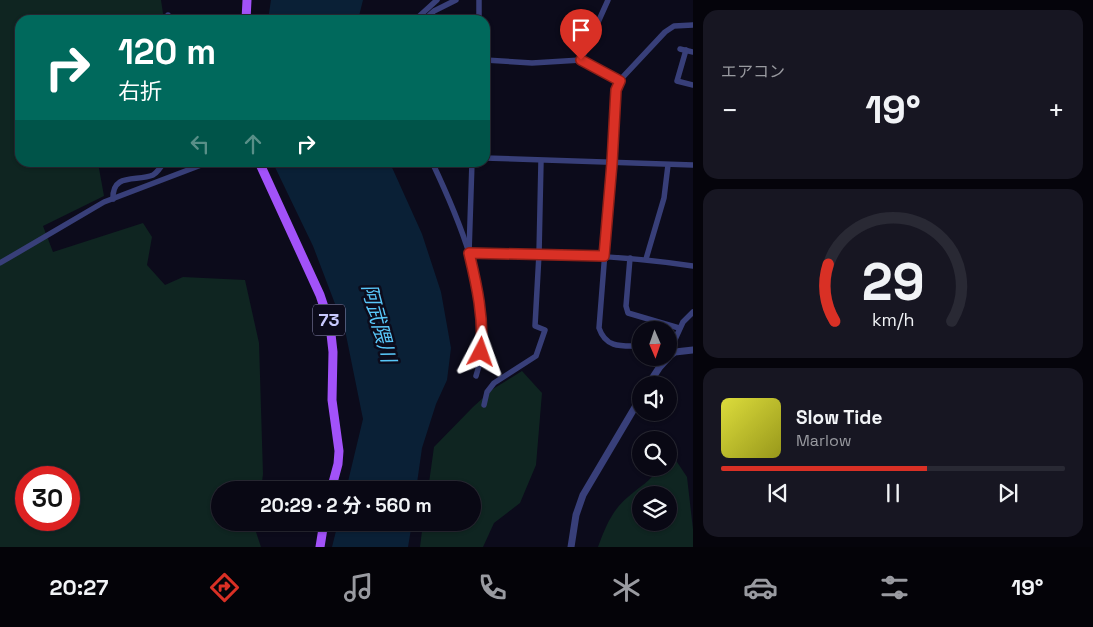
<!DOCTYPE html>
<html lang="ja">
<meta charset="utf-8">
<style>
:root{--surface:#090814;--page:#171622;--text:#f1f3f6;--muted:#999aa0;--line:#292934;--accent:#d93025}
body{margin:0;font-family:"Space Grotesk","Noto Sans JP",sans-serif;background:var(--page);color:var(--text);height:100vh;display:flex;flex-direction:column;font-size:19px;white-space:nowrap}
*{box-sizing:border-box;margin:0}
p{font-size:16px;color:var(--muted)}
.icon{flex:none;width:28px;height:28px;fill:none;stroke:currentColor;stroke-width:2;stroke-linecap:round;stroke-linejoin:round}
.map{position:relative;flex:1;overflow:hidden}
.drawer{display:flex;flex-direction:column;gap:10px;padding:10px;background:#05040b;width:400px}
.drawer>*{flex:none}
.banner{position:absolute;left:15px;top:15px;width:475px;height:152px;border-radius:15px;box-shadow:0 1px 4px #0004,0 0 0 1px var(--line);background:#00695c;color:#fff;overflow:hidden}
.needle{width:32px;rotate:178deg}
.buttons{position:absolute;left:632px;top:321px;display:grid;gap:10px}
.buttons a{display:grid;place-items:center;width:45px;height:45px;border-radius:50%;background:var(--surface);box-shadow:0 1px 4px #0004,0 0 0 1px var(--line);font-size:25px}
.speed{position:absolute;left:15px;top:466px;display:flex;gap:10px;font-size:25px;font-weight:700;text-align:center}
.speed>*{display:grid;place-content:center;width:65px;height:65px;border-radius:50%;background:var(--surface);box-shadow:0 1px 4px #0004,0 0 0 1px var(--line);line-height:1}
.speed .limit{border:8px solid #d22;background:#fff;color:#111}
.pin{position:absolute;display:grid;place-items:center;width:42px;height:42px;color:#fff;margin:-51px -21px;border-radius:50% 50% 50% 0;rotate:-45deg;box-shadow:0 0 5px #0007}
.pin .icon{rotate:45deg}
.me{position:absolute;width:55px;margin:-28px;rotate:4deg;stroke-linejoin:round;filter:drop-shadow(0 0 4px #0008)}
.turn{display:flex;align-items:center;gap:18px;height:105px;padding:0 20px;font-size:22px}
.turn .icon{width:65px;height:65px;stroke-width:2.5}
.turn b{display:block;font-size:35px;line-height:42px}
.lanes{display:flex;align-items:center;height:48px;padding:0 20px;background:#0003;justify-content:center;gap:25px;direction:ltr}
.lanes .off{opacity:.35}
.big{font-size:38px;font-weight:700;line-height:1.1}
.drawer .tile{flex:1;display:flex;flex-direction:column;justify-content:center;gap:8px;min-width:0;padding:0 18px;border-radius:15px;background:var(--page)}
.drawer .dial{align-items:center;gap:0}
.dial svg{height:130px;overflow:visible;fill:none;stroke:var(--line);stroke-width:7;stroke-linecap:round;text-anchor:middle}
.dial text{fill:var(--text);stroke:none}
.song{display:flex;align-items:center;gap:15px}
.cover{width:60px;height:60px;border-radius:8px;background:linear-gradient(135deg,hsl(60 70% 55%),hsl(60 70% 35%))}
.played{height:5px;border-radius:2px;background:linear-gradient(90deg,var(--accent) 60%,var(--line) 60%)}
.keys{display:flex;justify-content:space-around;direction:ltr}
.heat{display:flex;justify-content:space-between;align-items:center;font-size:28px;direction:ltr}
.trip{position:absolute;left:211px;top:481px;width:270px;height:50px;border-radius:25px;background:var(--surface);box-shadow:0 1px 4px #0004,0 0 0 1px var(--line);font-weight:700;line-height:50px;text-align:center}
.tab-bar{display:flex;height:80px;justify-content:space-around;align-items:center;background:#040308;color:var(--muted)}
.tab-bar .icon{width:35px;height:35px}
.tab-bar .on{color:var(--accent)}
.tab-bar b{font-size:22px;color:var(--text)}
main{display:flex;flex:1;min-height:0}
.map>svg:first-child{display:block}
.green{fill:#0f2521;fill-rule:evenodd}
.water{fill:#0a2036}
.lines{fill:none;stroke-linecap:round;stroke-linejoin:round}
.minor{stroke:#383f79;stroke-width:5.5}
.tertiary{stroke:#383f79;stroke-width:7}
.primary{stroke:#a252f9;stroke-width:9}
.route-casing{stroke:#8d1f18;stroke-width:12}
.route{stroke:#d93025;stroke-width:9}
.labels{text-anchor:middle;stroke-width:5;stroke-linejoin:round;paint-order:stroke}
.shield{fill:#0c0b1b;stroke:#9090b9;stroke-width:1}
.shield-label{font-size:18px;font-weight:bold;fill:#c8c9fd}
.water-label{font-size:20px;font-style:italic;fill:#59c7f9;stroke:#0c0b1b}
</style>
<main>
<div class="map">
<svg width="693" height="547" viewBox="0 0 693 547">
<rect width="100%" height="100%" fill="#0c0b1b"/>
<!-- green -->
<g class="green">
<path d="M 0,0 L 161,0 L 164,20 L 20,20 L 20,162 L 98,163 L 104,196 L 43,226 L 53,252 L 143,223 L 152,237 L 147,265 L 165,285 L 183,277 L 245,280 L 259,343 L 263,474 L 261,490 L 220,490 L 220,522 L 256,523 L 255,529 L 261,547 L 0,547 ZM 26,478 L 69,478 L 69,520 L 26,520 Z"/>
<polygon points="522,371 542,393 536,465 520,503 494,523 483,547 420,547 423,523 472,522 472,490 428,490 434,447 473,407 493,389"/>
<path d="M 669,450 L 687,477 L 693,529 L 693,547 L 598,547 C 605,528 612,510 628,497 C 639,487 651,481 659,468 L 669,468 ZM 641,495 L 669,495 L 669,522 L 641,522 Z"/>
</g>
<!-- water -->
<g class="water">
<polygon points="271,0 363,0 358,20 268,20"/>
<polygon points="273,163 390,163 422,234 441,292 451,348 447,380 436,404 422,448 416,490 346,490 363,419 345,330 313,246"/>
<polygon points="338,523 412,523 408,547 332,547"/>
</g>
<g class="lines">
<!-- minor -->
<g class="minor">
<polyline points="608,0 581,60 620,81"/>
<polyline points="168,20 168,15"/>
<polyline points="415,20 437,0"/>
<polyline points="424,20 434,11 456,0"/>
<polyline points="479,20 479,0"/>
<polyline points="680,49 693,52"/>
<polyline points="686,50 677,81 693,85"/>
<polyline points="485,60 532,63 581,60"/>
<polyline points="485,158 693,165"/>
<path d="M 432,162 C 460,221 499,311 476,376"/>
<path d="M 472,162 L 469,253 C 544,253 619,255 693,266"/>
<path d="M 113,199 C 112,172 137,182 153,175 C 158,172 161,167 164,162"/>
<polyline points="630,258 626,306 628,313 679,328"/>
<polyline points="646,259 664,198 668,165"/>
<polyline points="0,263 104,202 209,162"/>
<path d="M 641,346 C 623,346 606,349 599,328 L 612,163 L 616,90 L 621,79 L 665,32 L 674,26 L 693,25"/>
<polyline points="669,346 672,346 683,322 693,312"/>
<polyline points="484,405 487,392 494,383 536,356 545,330 535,326 539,254 541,161"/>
</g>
<!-- tertiary -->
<g class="tertiary">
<polyline points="669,356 675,352 693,350"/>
<polyline points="648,385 659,368 668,358"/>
<polyline points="571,547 576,515 583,495 641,397"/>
</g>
<!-- primary -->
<g class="primary">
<polyline points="246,20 247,0"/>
<polyline points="259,162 320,295 330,325 333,352 332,400 339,451 338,464 331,490"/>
<polyline points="320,547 324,522"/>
</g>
</g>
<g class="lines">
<defs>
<path id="route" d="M 481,352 C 484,318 477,286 469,253 L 604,256 L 612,163 L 616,90 L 620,81 L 581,60"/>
</defs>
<!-- route casing -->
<use href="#route" class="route-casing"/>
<!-- route -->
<use href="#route" class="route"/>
</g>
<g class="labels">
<!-- shield labels -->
<rect class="shield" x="313" y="304.5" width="32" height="31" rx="4"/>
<g class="shield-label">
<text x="329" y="326">73</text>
</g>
<!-- water labels -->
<g class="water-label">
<text transform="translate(379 323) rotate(75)" y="7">阿武隈川</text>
</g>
</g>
</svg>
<div class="buttons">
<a><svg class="needle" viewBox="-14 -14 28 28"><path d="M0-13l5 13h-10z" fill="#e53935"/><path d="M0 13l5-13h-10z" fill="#999aa0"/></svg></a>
<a><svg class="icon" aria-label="sound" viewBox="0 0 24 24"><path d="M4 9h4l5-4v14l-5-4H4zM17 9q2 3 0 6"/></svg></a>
<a><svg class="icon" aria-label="search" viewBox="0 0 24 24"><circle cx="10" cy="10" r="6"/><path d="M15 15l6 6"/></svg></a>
<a><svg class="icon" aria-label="layers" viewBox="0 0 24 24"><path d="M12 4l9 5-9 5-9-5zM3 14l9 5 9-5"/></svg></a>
</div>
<div class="speed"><div class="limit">30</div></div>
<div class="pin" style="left:581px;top:60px;background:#d93025"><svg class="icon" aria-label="arrive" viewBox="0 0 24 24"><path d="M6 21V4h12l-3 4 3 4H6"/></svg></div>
<svg class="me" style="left:481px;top:352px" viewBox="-20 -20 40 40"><path d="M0-17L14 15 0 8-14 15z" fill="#d93025" stroke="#fff" stroke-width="4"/></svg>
<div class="trip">20:29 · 2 分 · 560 m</div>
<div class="banner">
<div class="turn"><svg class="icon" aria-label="right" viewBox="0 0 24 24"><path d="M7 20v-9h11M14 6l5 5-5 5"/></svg><div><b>120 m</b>右折</div></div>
<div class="lanes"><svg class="icon off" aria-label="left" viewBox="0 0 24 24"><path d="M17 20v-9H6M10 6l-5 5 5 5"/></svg><svg class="icon off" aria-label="ahead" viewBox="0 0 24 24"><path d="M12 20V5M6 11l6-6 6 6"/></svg><svg class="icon" aria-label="right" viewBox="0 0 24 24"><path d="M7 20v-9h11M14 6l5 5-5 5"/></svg></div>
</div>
</div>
<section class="drawer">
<div class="tile"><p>エアコン</p>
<div class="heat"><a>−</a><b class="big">19°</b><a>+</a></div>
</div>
<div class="tile dial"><svg viewBox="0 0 100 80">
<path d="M14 69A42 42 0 1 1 86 69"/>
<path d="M14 69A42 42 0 0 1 10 34" stroke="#d93025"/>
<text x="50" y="56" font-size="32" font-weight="700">29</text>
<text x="50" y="72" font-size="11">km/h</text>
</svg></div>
<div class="tile">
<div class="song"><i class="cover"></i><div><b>Slow Tide</b><p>Marlow</p></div></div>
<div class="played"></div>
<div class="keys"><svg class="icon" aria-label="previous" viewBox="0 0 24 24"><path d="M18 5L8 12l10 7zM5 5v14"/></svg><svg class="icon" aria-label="pause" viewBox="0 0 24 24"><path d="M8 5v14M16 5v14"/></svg><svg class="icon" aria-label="next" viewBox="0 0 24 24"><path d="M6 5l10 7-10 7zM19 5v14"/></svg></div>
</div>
</section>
</main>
<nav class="tab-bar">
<b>20:27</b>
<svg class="icon on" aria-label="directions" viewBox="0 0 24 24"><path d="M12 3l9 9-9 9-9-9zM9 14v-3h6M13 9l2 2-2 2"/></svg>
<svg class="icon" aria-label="music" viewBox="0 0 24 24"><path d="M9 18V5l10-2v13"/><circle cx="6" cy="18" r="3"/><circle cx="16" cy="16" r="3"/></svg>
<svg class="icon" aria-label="phone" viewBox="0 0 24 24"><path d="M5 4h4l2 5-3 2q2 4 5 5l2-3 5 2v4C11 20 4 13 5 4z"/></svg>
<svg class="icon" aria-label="climate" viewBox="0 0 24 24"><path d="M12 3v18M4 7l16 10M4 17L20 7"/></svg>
<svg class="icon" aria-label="car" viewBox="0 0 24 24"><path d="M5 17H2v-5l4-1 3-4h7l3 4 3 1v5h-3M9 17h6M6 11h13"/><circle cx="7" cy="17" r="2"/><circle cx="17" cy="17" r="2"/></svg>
<svg class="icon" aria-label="filters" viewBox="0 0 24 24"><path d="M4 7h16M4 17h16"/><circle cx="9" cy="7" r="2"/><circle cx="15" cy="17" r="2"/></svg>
<b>19°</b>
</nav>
